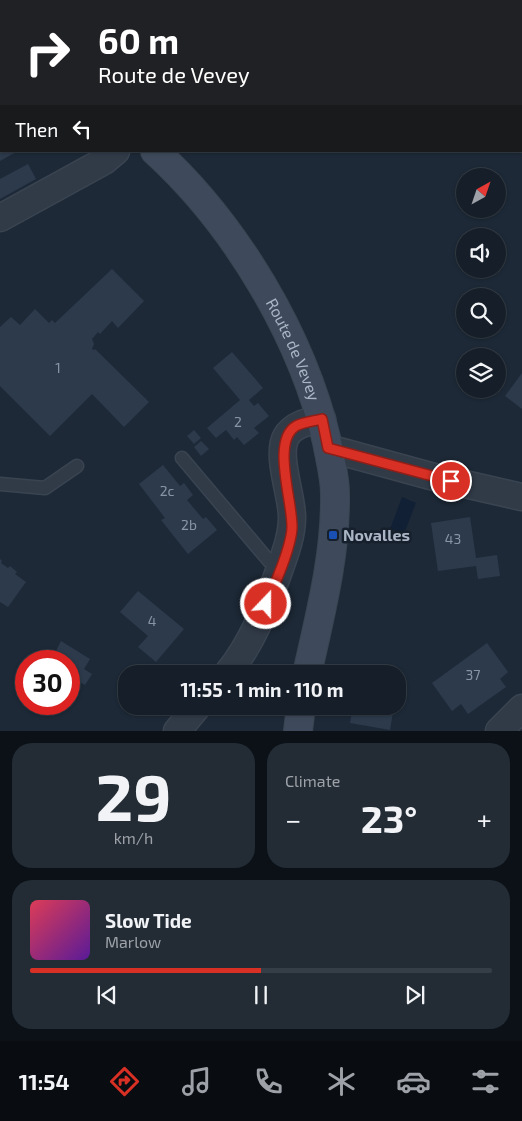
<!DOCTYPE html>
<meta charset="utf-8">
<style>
:root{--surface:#161f29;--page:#232c35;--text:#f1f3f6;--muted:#9ea2a8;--line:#353d46;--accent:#d93025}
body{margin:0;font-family:"Exo 2",sans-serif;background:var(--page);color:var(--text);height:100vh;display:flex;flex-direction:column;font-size:19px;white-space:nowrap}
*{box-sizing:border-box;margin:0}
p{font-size:16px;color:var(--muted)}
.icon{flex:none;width:28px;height:28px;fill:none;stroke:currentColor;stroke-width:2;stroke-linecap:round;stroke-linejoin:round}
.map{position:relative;height:731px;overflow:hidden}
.panel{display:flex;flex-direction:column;gap:12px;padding:12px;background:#0c1117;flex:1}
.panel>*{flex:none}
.top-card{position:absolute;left:0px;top:0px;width:522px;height:152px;box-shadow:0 1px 4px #0004,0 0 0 1px var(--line);background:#202124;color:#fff;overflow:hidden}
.needle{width:32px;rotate:40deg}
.buttons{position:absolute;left:456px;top:168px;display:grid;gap:10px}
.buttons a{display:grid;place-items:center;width:50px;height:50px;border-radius:50%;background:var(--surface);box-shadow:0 1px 4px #0004,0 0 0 1px var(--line);font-size:25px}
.speed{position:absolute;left:15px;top:650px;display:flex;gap:10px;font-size:25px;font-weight:700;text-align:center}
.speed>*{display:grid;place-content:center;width:65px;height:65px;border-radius:50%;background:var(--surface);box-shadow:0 1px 4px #0004,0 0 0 1px var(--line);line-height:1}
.speed .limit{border:8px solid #d22;background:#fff;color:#111}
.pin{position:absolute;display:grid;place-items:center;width:42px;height:42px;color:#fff;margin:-21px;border:2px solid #fff;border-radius:50%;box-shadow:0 1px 5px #0007}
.me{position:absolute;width:55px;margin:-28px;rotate:22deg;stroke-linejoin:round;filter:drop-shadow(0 0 4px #0008)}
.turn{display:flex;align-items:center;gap:18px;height:105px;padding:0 15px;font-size:22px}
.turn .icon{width:65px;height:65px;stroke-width:2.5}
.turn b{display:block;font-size:35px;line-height:42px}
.then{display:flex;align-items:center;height:48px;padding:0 15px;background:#0003;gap:10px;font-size:19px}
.big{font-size:38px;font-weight:700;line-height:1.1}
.panel .tile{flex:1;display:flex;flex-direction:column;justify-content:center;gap:8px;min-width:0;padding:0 18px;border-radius:20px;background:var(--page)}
.panel .dial{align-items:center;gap:0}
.dial b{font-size:65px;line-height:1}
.song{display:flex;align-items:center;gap:15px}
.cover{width:60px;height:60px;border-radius:8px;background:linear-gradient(135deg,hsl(350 70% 55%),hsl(270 70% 35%))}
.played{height:5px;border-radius:2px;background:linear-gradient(90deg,var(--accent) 50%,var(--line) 50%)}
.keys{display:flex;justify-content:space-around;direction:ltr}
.heat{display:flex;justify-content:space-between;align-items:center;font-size:28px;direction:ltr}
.panel .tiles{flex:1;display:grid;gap:12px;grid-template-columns:1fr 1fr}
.tile:last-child{grid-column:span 2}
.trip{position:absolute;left:118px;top:665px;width:288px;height:50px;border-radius:20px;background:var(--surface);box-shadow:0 1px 4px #0004,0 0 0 1px var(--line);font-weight:700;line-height:50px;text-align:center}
.dock{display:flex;height:80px;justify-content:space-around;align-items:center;background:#090c10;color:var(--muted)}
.dock .icon{width:35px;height:35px}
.dock .selected{color:var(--accent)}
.dock b{font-size:22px;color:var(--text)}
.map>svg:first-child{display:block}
.water{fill:#112035}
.building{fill:#2c3a4c}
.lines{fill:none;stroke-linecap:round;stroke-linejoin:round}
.lane-casing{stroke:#3a4451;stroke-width:15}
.street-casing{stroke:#3a4451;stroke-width:29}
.secondary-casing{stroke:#3a4451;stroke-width:30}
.lane{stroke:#313b48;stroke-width:12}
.street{stroke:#313b48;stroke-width:26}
.secondary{stroke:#3e4a5b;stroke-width:28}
.route-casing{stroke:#8d1f18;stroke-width:12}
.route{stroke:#d93025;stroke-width:9}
.transit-dot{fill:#1a4fb4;stroke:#16202c;stroke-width:2}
.labels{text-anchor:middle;stroke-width:5;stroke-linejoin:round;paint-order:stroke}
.number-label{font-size:14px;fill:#8995a6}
.street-label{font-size:16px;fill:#aab5c5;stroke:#16202c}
.poi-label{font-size:16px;font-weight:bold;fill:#aab5c5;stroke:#16202c;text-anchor:start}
</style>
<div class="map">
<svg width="522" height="731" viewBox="0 0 522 731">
<rect width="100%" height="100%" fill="#1d2937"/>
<!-- water -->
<polygon class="water" points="402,497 416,503 404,534 390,529"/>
<!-- building -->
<g class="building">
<polygon points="0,151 18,151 0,161"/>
<polygon points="28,164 36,179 0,199 0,179"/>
<polygon points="112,269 144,301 118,328 112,321 100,334 98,332 92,339 94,344 92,349 94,350 95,349 149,402 124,427 92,394 50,436 0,386 0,327 11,317 20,325 35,309 49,323 52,320 55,323"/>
<polygon points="232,352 263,388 249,400 254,406 258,403 269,416 254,428 259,433 244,445 237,437 234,440 226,430 216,438 207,428 240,400 213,368"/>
<polygon points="522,373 522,409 505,396"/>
<polygon points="194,430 201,438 194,444 187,436"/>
<polygon points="201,441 209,449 201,456 194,447"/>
<polygon points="163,465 180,486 184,483 193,495 187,500 203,519 206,517 217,530 188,554 161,520 165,518 139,484"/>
<polygon points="470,517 476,558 497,555 500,576 478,579 476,566 438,571 431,523"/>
<polygon points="0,559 2,561 1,563 8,568 10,566 17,572 15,574 26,582 8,607 0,602"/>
<polygon points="138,591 184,629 156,662 138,647 148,636 120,612"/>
<polygon points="61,641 90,659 84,669 92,674 85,685 78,681 69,697 69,661 40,661 48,649 55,653"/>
<polygon points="487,643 508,672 500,679 506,687 468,714 461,704 452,711 432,683"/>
<polygon points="359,666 401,673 397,686 396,674 358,674"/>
<polygon points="353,706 394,706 390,730 350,723"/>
</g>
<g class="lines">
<defs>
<g id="lane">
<polyline points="24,0 37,1"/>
<polyline points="182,458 269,561 280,569"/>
<polyline points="0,484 45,488 77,466"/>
</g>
<g id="street">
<polyline points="101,0 101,1"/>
<polyline points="0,218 104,161 116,151"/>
<polyline points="328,448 434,477 522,497"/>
<path d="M 227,674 C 252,644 267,605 280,568 C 286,551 292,535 292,517 C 292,495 276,456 286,437 C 293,424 308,422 322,419"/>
<polyline points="177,731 198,706"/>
<polyline points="499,731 522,708"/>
</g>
<g id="secondary">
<polyline points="0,38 1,39"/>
<path id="s1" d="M 155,151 C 236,225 302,336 327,442 C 330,459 335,477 335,494 C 336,555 320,615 307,674"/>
<polyline points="298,731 301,706"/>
</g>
</defs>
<!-- lane casing -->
<use href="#lane" class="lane-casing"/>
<!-- street casing -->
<use href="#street" class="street-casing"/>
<!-- secondary casing -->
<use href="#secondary" class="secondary-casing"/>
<!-- lane -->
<use href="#lane" class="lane"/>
<!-- street -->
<use href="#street" class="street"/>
<!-- secondary -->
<use href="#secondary" class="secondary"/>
</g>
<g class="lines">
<defs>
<path id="route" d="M 266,604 C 275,585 291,547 292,528 C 293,502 271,441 296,426 C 303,422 314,421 322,419 L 328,448 L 451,481"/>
</defs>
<!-- route casing -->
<use href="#route" class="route-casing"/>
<!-- route -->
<use href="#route" class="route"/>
</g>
<!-- markers -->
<rect class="transit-dot" x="328" y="530" width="10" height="10" rx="2.5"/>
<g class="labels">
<!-- number labels -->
<g class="number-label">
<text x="58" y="373">1</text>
<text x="238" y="427">2</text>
<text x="167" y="496">2c</text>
<text x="189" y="530">2b</text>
<text x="453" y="544">43</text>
<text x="152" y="626">4</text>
<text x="473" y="680">37</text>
</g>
<!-- street labels -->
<g class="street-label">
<text dy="6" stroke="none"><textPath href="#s1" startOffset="244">Route de Vevey</textPath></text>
</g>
<!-- poi labels -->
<g class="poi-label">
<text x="343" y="541">Novalles</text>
</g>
</g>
</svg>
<div class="buttons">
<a><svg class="needle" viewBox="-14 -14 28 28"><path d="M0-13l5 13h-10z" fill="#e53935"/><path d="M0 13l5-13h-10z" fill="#9ea2a8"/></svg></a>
<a><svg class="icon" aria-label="sound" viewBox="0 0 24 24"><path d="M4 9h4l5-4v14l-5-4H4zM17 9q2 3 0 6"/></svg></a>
<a><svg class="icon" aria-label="search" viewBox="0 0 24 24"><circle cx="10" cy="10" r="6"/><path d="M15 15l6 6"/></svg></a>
<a><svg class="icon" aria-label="layers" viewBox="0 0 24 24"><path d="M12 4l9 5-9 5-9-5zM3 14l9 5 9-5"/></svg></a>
</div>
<div class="speed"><div class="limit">30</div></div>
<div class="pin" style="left:451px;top:481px;background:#d93025"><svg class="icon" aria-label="arrive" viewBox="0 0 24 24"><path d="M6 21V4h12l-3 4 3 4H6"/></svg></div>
<svg class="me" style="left:266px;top:604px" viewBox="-20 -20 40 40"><circle r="17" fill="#d93025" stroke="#fff" stroke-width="3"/><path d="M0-11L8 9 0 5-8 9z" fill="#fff"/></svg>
<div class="trip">11:55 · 1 min · 110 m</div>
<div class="top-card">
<div class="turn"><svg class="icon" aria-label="right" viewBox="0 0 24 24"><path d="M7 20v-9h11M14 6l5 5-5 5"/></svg><div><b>60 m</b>Route de Vevey</div></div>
<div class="then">Then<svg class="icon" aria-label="left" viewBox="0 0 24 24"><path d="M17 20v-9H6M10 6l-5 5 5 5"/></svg></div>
</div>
</div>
<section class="panel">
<div class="tiles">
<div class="tile dial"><b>29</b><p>km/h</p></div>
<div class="tile"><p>Climate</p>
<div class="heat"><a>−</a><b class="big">23°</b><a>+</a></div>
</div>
<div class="tile">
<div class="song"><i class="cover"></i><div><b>Slow Tide</b><p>Marlow</p></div></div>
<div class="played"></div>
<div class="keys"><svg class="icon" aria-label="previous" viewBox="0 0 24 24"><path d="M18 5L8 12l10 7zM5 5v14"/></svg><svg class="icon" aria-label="pause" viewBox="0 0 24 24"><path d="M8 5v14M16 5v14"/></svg><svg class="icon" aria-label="next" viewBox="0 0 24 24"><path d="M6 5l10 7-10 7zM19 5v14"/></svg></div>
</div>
</div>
</section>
<nav class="dock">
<b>11:54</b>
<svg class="icon selected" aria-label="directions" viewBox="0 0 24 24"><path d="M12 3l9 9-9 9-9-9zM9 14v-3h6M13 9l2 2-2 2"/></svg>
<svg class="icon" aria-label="music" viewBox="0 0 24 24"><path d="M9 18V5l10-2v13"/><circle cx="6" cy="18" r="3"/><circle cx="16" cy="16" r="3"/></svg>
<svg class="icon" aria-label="phone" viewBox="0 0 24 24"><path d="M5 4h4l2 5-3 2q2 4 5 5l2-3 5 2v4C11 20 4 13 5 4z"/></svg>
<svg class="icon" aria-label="climate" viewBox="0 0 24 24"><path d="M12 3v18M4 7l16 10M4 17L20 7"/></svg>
<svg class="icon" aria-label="car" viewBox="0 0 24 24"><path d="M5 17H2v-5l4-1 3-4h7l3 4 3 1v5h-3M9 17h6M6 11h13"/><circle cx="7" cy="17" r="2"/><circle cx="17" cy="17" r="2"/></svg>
<svg class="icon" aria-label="filters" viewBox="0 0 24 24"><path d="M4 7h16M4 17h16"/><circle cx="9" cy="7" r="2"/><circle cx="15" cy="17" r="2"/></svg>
</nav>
